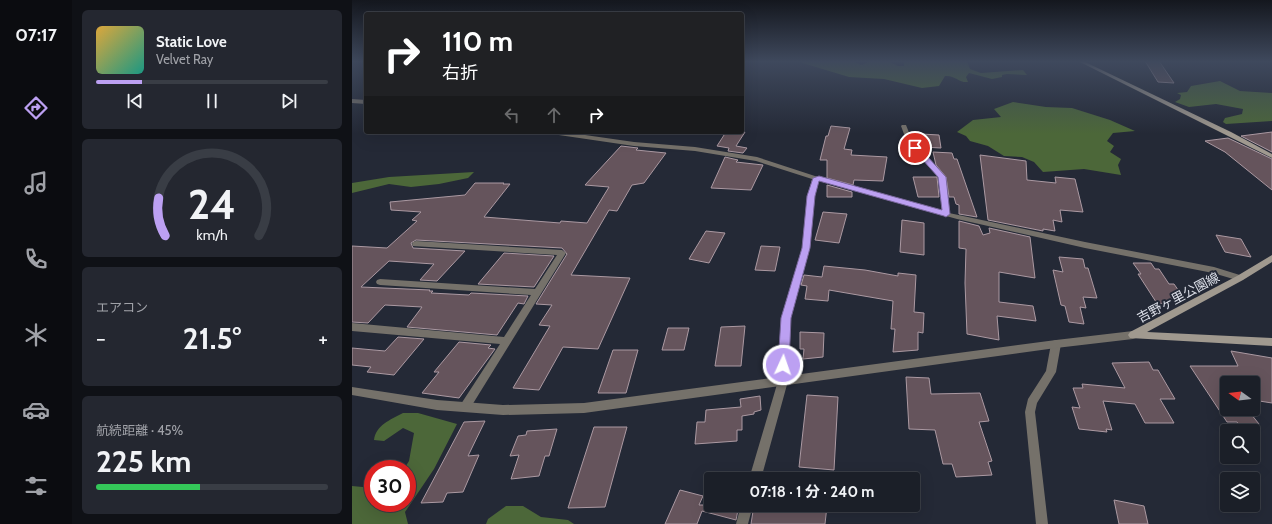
<!DOCTYPE html>
<html lang="ja">
<meta charset="utf-8">
<style>
:root{--surface:#1b1f28;--page:#242730;--text:#f1f3f6;--muted:#a0a2a8;--line:#393d45;--accent:#bca0f2}
body{margin:0;font-family:Cabin,"Noto Sans JP",sans-serif;background:var(--page);color:var(--text);height:100vh;display:flex;flex-direction:column;font-size:15px;white-space:nowrap}
*{box-sizing:border-box;margin:0}
p{font-size:13px;color:var(--muted)}
.icon{flex:none;width:22px;height:22px;fill:none;stroke:currentColor;stroke-width:2;stroke-linecap:round;stroke-linejoin:round}
.map{position:relative;flex:1;overflow:hidden}
.details{display:flex;flex-direction:column;gap:10px;padding:10px;background:#0f1116;width:280px}
.details>*{flex:none}
.banner{position:absolute;left:12px;top:12px;width:380px;height:122px;border-radius:4px;box-shadow:0 4px 16px #0002,0 0 0 1px var(--line);background:#202124;color:#fff;overflow:hidden}
.needle{width:26px;rotate:285deg}
.buttons{position:absolute;left:868px;top:376px;display:grid;gap:8px}
.buttons a{display:grid;place-items:center;width:40px;height:40px;border-radius:4px;background:var(--surface);box-shadow:0 4px 16px #0002,0 0 0 1px var(--line);font-size:20px}
.speed{position:absolute;left:12px;top:460px;display:flex;gap:8px;font-size:20px;font-weight:700;text-align:center}
.speed>*{display:grid;place-content:center;width:52px;height:52px;border-radius:50%;background:var(--surface);box-shadow:0 4px 16px #0002,0 0 0 1px var(--line);line-height:1}
.speed .limit{border:6px solid #d22;background:#fff;color:#111}
.pin{position:absolute;display:grid;place-items:center;width:34px;height:34px;color:#fff;margin:-17px;border:2px solid #fff;border-radius:50%;box-shadow:0 1px 4px #0007}
.me{position:absolute;width:44px;margin:-22px;rotate:3deg;stroke-linejoin:round;filter:drop-shadow(0 0 3px #0008)}
.turn{display:flex;align-items:center;gap:14px;height:84px;padding:0 12px;font-size:18px}
.turn .icon{width:52px;height:52px;stroke-width:2.5}
.turn b{display:block;font-size:28px;line-height:34px}
.lanes{display:flex;align-items:center;height:38px;padding:0 12px;background:#0003;justify-content:center;gap:20px;direction:ltr}
.lanes .off{opacity:.35}
.big{font-size:30px;font-weight:700;line-height:1.1}
.details .tile{flex:1;display:flex;flex-direction:column;justify-content:center;gap:6px;min-width:0;padding:0 14px;border-radius:6px;background:var(--page)}
.details .dial{align-items:center;gap:0}
.dial svg{height:104px;overflow:visible;fill:none;stroke:var(--line);stroke-width:7;stroke-linecap:round;text-anchor:middle}
.dial text{fill:var(--text);stroke:none}
.song{display:flex;align-items:center;gap:12px}
.cover{width:48px;height:48px;border-radius:6px;background:linear-gradient(135deg,hsl(40 70% 55%),hsl(170 70% 35%))}
.played{height:4px;border-radius:2px;background:linear-gradient(90deg,var(--accent) 20%,var(--line) 20%)}
.keys{display:flex;justify-content:space-around;direction:ltr}
.heat{display:flex;justify-content:space-between;align-items:center;font-size:22px;direction:ltr}
.charge{height:6px;border-radius:3px;background:linear-gradient(90deg,#34c759 45%,var(--line) 0)}
.trip{position:absolute;left:352px;top:472px;width:216px;height:40px;border-radius:4px;background:var(--surface);box-shadow:0 4px 16px #0002,0 0 0 1px var(--line);font-weight:700;line-height:40px;text-align:center}
main{display:flex;flex:1;min-height:0}
.menu{display:flex;flex-direction:column;width:72px;justify-content:space-around;align-items:center;background:#0b0c10;color:var(--muted)}
.menu .icon{width:28px;height:28px}
.menu .current{color:var(--accent)}
.menu b{font-size:18px;color:var(--text)}
.map>svg:first-child{display:block}
.forest{fill:#4c6739}
.building{fill:#65545c;stroke:#ab99a2}
.lines{fill:none;stroke-linecap:round;stroke-linejoin:round}
.minor{fill:#75716a;fill-rule:evenodd}
.tertiary{fill:#75716a;fill-rule:evenodd}
.secondary{fill:#a0998f;fill-rule:evenodd}
.route{fill:#bca0f2;stroke:#7a689d}
.labels{text-anchor:middle;stroke-width:4;stroke-linejoin:round;paint-order:stroke}
.street-label{font-size:13px;fill:#dde0e9;stroke:#242936}
</style>
<main>
<nav class="menu">
<b>07:17</b>
<svg class="icon current" aria-label="directions" viewBox="0 0 24 24"><path d="M12 3l9 9-9 9-9-9zM9 14v-3h6M13 9l2 2-2 2"/></svg>
<svg class="icon" aria-label="music" viewBox="0 0 24 24"><path d="M9 18V5l10-2v13"/><circle cx="6" cy="18" r="3"/><circle cx="16" cy="16" r="3"/></svg>
<svg class="icon" aria-label="phone" viewBox="0 0 24 24"><path d="M5 4h4l2 5-3 2q2 4 5 5l2-3 5 2v4C11 20 4 13 5 4z"/></svg>
<svg class="icon" aria-label="climate" viewBox="0 0 24 24"><path d="M12 3v18M4 7l16 10M4 17L20 7"/></svg>
<svg class="icon" aria-label="car" viewBox="0 0 24 24"><path d="M5 17H2v-5l4-1 3-4h7l3 4 3 1v5h-3M9 17h6M6 11h13"/><circle cx="7" cy="17" r="2"/><circle cx="17" cy="17" r="2"/></svg>
<svg class="icon" aria-label="filters" viewBox="0 0 24 24"><path d="M4 7h16M4 17h16"/><circle cx="9" cy="7" r="2"/><circle cx="15" cy="17" r="2"/></svg>
</nav>
<section class="details">
<div class="tile">
<div class="song"><i class="cover"></i><div><b>Static Love</b><p>Velvet Ray</p></div></div>
<div class="played"></div>
<div class="keys"><svg class="icon" aria-label="previous" viewBox="0 0 24 24"><path d="M18 5L8 12l10 7zM5 5v14"/></svg><svg class="icon" aria-label="pause" viewBox="0 0 24 24"><path d="M8 5v14M16 5v14"/></svg><svg class="icon" aria-label="next" viewBox="0 0 24 24"><path d="M6 5l10 7-10 7zM19 5v14"/></svg></div>
</div>
<div class="tile dial"><svg viewBox="0 0 100 80">
<path d="M14 69A42 42 0 1 1 86 69"/>
<path d="M14 69A42 42 0 0 1 9 40" stroke="#bca0f2"/>
<text x="50" y="56" font-size="32" font-weight="700">24</text>
<text x="50" y="72" font-size="11">km/h</text>
</svg></div>
<div class="tile"><p>エアコン</p>
<div class="heat"><a>−</a><b class="big">21.5°</b><a>+</a></div>
</div>
<div class="tile"><p>航続距離 · 45%</p><b class="big">225 km</b><div class="charge"></div></div>
</section>
<div class="map">
<svg width="920" height="524" viewBox="0 0 920 524">
<rect width="100%" height="100%" fill="#242936"/>
<!-- forest -->
<g class="forest">
<path d="M 444,61 L 501,61 L 509,65 L 515,63 L 515,61 L 536,61 L 546,66 L 552,66 L 552,61 L 615,61 L 618,69 L 629,73 L 671,70 L 675,75 L 655,74 L 650,75 L 650,77 L 640,79 L 617,73 L 614,77 L 616,82 C 607,83 603,75 593,76 L 587,86 L 570,88 L 532,79 L 497,77 Z"/>
<polygon points="868,81 888,91 920,93 920,121 874,124 871,122 873,118 890,114 891,109 864,104 837,107 823,102 828,99 829,95 825,93 835,92 839,86"/>
<polygon points="661,102 694,107 720,108 758,120 783,131 761,133 755,141 762,146 758,152 769,159 766,165 769,175 732,169 691,172 682,162 670,157 652,156 636,146 618,141 614,136 605,132 621,120 649,117 642,109"/>
<polygon points="122,172 116,178 87,184 59,187 37,184 0,193 0,183 37,177"/>
<path d="M 51,413 L 66,413 L 105,424 L 82,469 L 53,512 L 56,524 L 0,524 L 0,486 L 21,488 L 21,503 L 55,503 L 55,469 L 52,469 L 57,461 L 62,433 L 51,428 L 32,441 L 22,440 C 24,425 38,420 51,413 Z"/>
<polygon points="154,506 171,506 189,517 216,520 222,524 134,524 136,519"/>
</g>
<!-- building -->
<g class="building">
<polygon points="793,61 807,61 822,83 806,82"/>
<polygon points="479,126 498,128 492,149 500,150 499,155 535,157 531,181 502,180 501,185 475,178 475,160 468,160 474,136 476,136"/>
<polygon points="374,132 393,132 384,146 395,148 391,153 376,151 377,148 365,146"/>
<polygon points="920,132 920,152 889,136"/>
<polygon points="569,134 587,135 589,148 570,147"/>
<polygon points="876,138 920,159 920,190 873,152 853,141"/>
<polygon points="269,146 286,148 284,150 314,153 292,183 280,185 265,211 257,210 219,275 278,278 246,349 211,347 187,390 161,388 198,326 187,325 200,305 184,304 215,254 210,248 64,240 59,243 61,248 113,251 85,281 68,280 82,264 37,261 9,287 78,290 77,291 81,291 79,293 117,295 119,293 176,296 172,304 166,303 145,335 55,327 70,307 33,305 16,323 0,322 0,246 35,248 65,221 60,220 69,212 39,210 38,202 113,195 123,183 152,183 151,184 158,184 132,217 208,223 209,221 235,223 257,187 233,185"/>
<polygon points="581,152 600,153 602,159 605,159 625,217 607,214 607,205 604,204 602,197 597,197 594,177 584,165"/>
<polygon points="628,155 674,161 675,180 704,183 703,177 723,179 731,212 708,210 710,222 701,220 703,231 691,229 691,231 636,220"/>
<polygon points="373,157 386,160 384,162 411,165 399,190 359,188"/>
<polygon points="561,177 585,177 587,197 566,197"/>
<polygon points="475,185 500,192 500,197 475,197"/>
<polygon points="471,212 495,214 487,243 463,240"/>
<polygon points="550,220 572,223 572,255 548,252"/>
<polygon points="607,221 627,226 631,235 638,233 637,228 678,237 683,278 647,272 647,302 681,306 684,321 645,316 647,340 615,334 613,283 614,249 607,248"/>
<polygon points="354,231 373,233 357,263 337,259"/>
<polygon points="864,235 889,239 899,257 873,252"/>
<polygon points="409,246 428,247 423,271 403,270"/>
<polygon points="152,253 202,256 182,287 126,284"/>
<polygon points="707,257 731,259 733,268 736,268 745,298 731,297 734,308 728,307 732,324 717,322 713,306 709,305 701,270 711,272"/>
<polygon points="781,263 799,263 803,269 807,269 817,284 822,284 829,294 806,305 786,274 789,274"/>
<polygon points="472,266 513,270 546,276 546,273 564,275 562,312 572,313 571,333 566,332 566,350 541,352 543,329 539,329 541,301 477,290 476,301 453,299 455,286 449,285 452,275 470,277"/>
<polygon points="393,326 389,366 363,366 369,327"/>
<polygon points="316,328 337,328 332,350 310,350"/>
<polygon points="448,332 472,333 471,357 451,359 452,349 448,349"/>
<polygon points="46,337 72,339 42,375 15,372 19,367 0,365 0,348 33,351"/>
<polygon points="107,342 139,345 136,348 143,349 107,398 70,393 87,372 82,372"/>
<polygon points="261,350 286,350 274,393 246,393"/>
<polygon points="879,351 920,358 920,403 901,400 901,383 875,383 875,409 895,409 907,424 902,424 906,430 891,430 885,422 875,422 838,366 886,366"/>
<polygon points="797,362 801,370 806,370 823,399 808,399 822,423 793,423 783,404 751,401 760,430 754,429 755,432 727,429 720,407 728,408 721,388 731,388 730,384 773,388 760,363"/>
<polygon points="554,377 577,378 579,394 628,393 637,421 627,422 640,461 636,462 640,475 604,477 600,464 591,464 583,430 557,429"/>
<polygon points="455,395 486,397 482,470 447,467"/>
<polygon points="408,396 409,410 402,412 402,414 390,416 390,430 385,430 385,441 343,444 345,422 353,422 354,410 389,407 388,399"/>
<polygon points="133,421 116,456 127,455 111,492 95,493 91,502 69,503 112,422"/>
<polygon points="242,427 275,427 253,507 216,508"/>
<polygon points="205,429 197,456 193,456 187,476 159,479 167,455 158,456 166,436 174,435 175,431"/>
<polygon points="328,490 351,496 347,505 387,505 384,520 350,511 345,524 313,524"/>
<polygon points="762,500 792,506 796,524 767,524"/>
<polygon points="402,505 471,505 475,506 473,524 399,524"/>
</g>
<g class="lines">
<!-- minor -->
<g class="minor">
<polygon points="0,99 14,100 14,104 0,103"/>
<polygon points="550,125 554,125 560,140 593,177 597,213 733,242 862,267 891,276 892,278 888,281 861,273 733,248 605,219 467,181 462,196 458,248 438,318 436,381 409,479 397,479 426,381 430,318 450,248 456,196 460,179 404,161 343,151 282,146 200,134 197,132 212,132 282,142 343,147 405,157 466,177 590,211 587,177 555,142 549,126"/>
<polygon points="64,241 210,250 214,253 117,410 113,412 109,410 108,407 109,404 148,344 0,331 0,323 152,337 179,295 28,285 25,284 24,282 25,280 28,279 183,289 205,255 61,246 60,244 61,242"/>
<polygon points="704,340 707,341 709,344 704,372 685,403 683,412 696,524 684,524 673,412 676,399 694,371 699,344 701,341"/>
<polygon points="389,505 401,505 396,524 384,524"/>
</g>
<!-- tertiary -->
<polygon class="tertiary" points="781,331 784,332 786,335 784,338 781,339 704,348 232,413 151,415 85,410 0,395 0,387 85,400 151,405 232,403 704,340"/>
<!-- secondary -->
<g class="secondary">
<polygon points="726,61 731,61 879,132 920,154 920,158"/>
<polygon points="920,255 920,262 891,280 795,332 920,338 920,346 778,338 776,335 778,332 885,276"/>
</g>
</g>
<!-- sky -->
<linearGradient id="sky" x2="0" y2="1"><stop stop-color="#14171e"/><stop offset="0.46" stop-color="#3f495d"/><stop offset="1" stop-color="#3f495d" stop-opacity="0"/></linearGradient>
<rect width="920" height="134" fill="url(#sky)"/>
<!-- route -->
<polygon class="route" points="561,146 566,146 594,177 598,214 594,217 592,216 467,181 463,196 458,248 439,318 437,365 435,369 427,369 426,365 429,318 450,248 455,196 461,178 467,176 590,210 586,177 561,149"/>
<g class="labels">
<!-- street labels -->
<g class="street-label">
<text transform="translate(826 297) rotate(-28)" y="5">吉野ヶ里公園線</text>
</g>
</g>
</svg>
<div class="buttons">
<a><svg class="needle" viewBox="-14 -14 28 28"><path d="M0-13l5 13h-10z" fill="#e53935"/><path d="M0 13l5-13h-10z" fill="#a0a2a8"/></svg></a>
<a><svg class="icon" aria-label="search" viewBox="0 0 24 24"><circle cx="10" cy="10" r="6"/><path d="M15 15l6 6"/></svg></a>
<a><svg class="icon" aria-label="layers" viewBox="0 0 24 24"><path d="M12 4l9 5-9 5-9-5zM3 14l9 5 9-5"/></svg></a>
</div>
<div class="speed"><div class="limit">30</div></div>
<div class="pin" style="left:563px;top:148px;background:#d93025"><svg class="icon" aria-label="arrive" viewBox="0 0 24 24"><path d="M6 21V4h12l-3 4 3 4H6"/></svg></div>
<svg class="me" style="left:431px;top:365px" viewBox="-20 -20 40 40"><circle r="17" fill="#bca0f2" stroke="#fff" stroke-width="3"/><path d="M0-11L8 9 0 5-8 9z" fill="#fff"/></svg>
<div class="trip">07:18 · 1 分 · 240 m</div>
<div class="banner">
<div class="turn"><svg class="icon" aria-label="right" viewBox="0 0 24 24"><path d="M7 20v-9h11M14 6l5 5-5 5"/></svg><div><b>110 m</b>右折</div></div>
<div class="lanes"><svg class="icon off" aria-label="left" viewBox="0 0 24 24"><path d="M17 20v-9H6M10 6l-5 5 5 5"/></svg><svg class="icon off" aria-label="ahead" viewBox="0 0 24 24"><path d="M12 20V5M6 11l6-6 6 6"/></svg><svg class="icon" aria-label="right" viewBox="0 0 24 24"><path d="M7 20v-9h11M14 6l5 5-5 5"/></svg></div>
</div>
</div>
</main>
